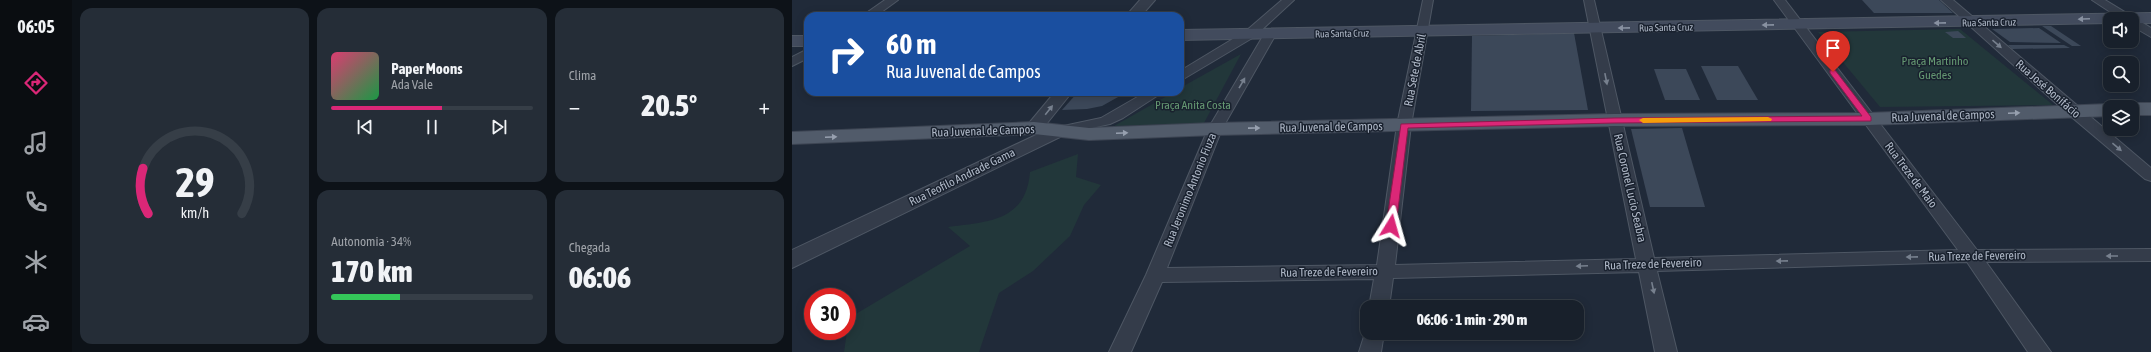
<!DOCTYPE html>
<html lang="pt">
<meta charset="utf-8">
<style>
:root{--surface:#18202b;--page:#252d37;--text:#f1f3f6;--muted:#9fa3a9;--line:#363e47;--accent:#db2777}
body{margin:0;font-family:"Asap Condensed",sans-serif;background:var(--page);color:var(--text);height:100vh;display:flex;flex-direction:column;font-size:15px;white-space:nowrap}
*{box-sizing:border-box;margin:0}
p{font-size:13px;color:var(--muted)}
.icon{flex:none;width:22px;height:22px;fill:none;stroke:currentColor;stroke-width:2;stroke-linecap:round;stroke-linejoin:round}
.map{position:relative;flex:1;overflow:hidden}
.drawer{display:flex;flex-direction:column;gap:8px;padding:8px;background:#0d1218;width:720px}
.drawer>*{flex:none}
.top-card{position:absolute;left:12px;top:12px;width:380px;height:84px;border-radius:12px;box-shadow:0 2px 10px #0003,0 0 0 1px var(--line);background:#1a4fa0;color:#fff;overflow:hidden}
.fabs{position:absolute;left:1311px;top:12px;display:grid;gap:8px}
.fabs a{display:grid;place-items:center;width:36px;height:36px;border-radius:8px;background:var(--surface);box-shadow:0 2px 10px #0003,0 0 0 1px var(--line);font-size:20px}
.speed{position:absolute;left:12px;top:288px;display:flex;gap:8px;font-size:20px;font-weight:700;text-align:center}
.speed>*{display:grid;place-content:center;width:52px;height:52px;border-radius:50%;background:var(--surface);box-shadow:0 2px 10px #0003,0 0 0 1px var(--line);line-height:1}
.speed .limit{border:6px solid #d22;background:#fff;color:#111}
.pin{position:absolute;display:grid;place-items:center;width:34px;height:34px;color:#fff;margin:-41px -17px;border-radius:50% 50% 50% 0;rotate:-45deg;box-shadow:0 0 4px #0007}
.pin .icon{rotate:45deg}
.me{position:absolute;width:44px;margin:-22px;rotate:8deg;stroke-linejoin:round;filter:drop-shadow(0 0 3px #0008)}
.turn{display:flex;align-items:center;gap:14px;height:84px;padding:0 16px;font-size:18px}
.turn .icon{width:52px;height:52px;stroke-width:2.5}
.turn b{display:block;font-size:28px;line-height:34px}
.big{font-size:30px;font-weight:800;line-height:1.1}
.drawer .widget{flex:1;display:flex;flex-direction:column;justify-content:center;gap:6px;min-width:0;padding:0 14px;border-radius:12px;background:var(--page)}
.drawer .dial{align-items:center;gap:0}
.dial svg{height:104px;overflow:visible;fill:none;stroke:var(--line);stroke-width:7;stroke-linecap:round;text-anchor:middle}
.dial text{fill:var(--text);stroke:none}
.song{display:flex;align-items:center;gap:12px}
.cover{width:48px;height:48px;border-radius:6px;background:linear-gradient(135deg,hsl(340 70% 55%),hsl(140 70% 35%))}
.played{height:4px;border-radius:2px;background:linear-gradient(90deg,var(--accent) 55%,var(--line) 55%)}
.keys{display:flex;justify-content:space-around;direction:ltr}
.heat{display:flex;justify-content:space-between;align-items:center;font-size:22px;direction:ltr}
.charge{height:6px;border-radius:3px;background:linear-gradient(90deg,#34c759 34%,var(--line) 0)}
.drawer .tiles{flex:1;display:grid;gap:8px;grid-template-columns:repeat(3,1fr)}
.widget:first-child{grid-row:span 2}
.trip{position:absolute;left:568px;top:300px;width:224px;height:40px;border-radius:12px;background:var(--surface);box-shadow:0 2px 10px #0003,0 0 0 1px var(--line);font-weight:800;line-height:40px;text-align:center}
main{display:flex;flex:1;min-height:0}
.tabs{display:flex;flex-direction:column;width:72px;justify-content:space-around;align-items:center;background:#0a0d11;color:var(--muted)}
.tabs .icon{width:28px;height:28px}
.tabs .selected{color:var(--accent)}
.tabs b{font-size:18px;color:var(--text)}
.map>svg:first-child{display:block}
.green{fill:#22373a}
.building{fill:#3c4859}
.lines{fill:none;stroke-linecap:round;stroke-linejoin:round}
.minor-casing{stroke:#4e5764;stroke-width:2}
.tertiary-casing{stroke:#4e5764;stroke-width:2}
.secondary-casing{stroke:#4e5764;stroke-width:2}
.primary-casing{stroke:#3d4553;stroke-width:2}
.minor{fill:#343c4a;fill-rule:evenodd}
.tertiary{fill:#343c4a;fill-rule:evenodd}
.secondary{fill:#424b5d;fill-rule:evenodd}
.primary{fill:#515b6a;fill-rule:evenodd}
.oneway{fill:#8891a1}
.oneway2{fill:#77808e}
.oneway3{fill:#97a0af}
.route{fill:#db2777;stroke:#8e194d}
.slow{fill:#f59e0b}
.labels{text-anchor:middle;stroke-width:3;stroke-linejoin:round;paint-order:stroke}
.far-street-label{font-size:10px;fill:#aeb7c6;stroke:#19212e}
.park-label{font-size:12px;fill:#659872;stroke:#19212e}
.street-label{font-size:12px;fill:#aeb7c6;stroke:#19212e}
</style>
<main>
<nav class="tabs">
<b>06:05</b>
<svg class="icon selected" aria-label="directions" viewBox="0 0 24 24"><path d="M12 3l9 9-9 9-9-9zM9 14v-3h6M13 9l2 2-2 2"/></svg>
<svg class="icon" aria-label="music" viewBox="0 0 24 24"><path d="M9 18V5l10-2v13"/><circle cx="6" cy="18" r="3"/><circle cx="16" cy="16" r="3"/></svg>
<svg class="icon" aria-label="phone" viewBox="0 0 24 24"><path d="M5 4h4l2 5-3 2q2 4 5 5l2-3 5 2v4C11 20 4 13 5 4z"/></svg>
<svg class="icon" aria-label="climate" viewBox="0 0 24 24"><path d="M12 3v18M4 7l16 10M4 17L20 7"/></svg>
<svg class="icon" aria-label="car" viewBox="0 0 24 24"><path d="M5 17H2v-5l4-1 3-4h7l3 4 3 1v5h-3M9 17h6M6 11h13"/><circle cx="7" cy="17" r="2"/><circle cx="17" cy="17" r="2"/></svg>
</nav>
<section class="drawer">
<div class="tiles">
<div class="widget dial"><svg viewBox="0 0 100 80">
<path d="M14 69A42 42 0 1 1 86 69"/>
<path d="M14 69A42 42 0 0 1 10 34" stroke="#db2777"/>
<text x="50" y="56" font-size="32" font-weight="700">29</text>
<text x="50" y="72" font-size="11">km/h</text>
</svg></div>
<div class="widget">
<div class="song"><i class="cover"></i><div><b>Paper Moons</b><p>Ada Vale</p></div></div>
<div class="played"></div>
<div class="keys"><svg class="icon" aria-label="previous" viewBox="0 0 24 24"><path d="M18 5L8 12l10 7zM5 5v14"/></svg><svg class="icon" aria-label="pause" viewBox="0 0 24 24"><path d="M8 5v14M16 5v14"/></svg><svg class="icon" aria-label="next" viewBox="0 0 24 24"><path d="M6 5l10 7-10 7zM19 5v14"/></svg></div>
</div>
<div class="widget"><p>Clima</p>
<div class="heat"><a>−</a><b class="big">20.5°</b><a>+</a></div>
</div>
<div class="widget"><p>Autonomia · 34%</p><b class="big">170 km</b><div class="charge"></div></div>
<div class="widget"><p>Chegada</p><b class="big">06:06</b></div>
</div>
</section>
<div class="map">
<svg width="1359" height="352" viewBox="0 0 1359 352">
<rect width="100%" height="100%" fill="#202a39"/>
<!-- green -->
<g class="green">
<polygon points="1168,29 1261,105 1088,107 1026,32"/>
<polygon points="449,54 412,123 322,126 382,92 388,92 388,88"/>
<path d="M 286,154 L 284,177 L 309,185 L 292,205 L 278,236 L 241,271 L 207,293 L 187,352 L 52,352 L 57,318 L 178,246 L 156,227 C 195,222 234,222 238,172 Z"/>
</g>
<!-- building -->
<g class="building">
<polygon points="1070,0 1147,0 1161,13 1082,13"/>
<polygon points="1250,26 1259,26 1289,46 1280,46"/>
<polygon points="1247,28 1269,43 1218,42 1200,29"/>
<polygon points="1166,31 1174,38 1161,38 1153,32"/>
<polygon points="782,33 796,110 679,111 680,36"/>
<polygon points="1216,45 1272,45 1278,48 1220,49"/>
<polygon points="909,66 946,66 966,100 925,100"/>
<polygon points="862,69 894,69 908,100 873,100"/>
<polygon points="286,92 335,92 310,106 295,109 270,110"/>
<polygon points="890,128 913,207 858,207 839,129"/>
</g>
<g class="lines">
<defs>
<g id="minor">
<polygon points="93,0 106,0 84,16 70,16"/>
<polygon points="490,0 502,0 462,37 388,81 388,71 454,31"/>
<polygon points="631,0 641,0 619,125 603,265 844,259 792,0 802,0 862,258 1166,250 982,0 993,0 1185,250 1359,249 1359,261 1194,262 1259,352 1236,352 1175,262 865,271 885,352 863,352 847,272 601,278 597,307 577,307 582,279 370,282 339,352 317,352 354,275 416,129 474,31 478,30 484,34 430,129 375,268 585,265 605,125"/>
<polygon points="1149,0 1161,0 1359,168 1359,181 1353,179 1276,114"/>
<polygon points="1300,0 1313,0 1359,28 1359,37 1340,26 1340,19 1329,19"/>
<polygon points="16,49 16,58 0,66 0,57"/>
<polygon points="354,92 371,92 331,118 318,124 267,135 262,134 260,131 262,128 309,118"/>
<polygon points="575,327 575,333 592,333 589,352 567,352"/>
</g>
<g id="tertiary">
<polygon points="348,0 363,0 349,16 334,16"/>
<polygon points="263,92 280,92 248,132 242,133 236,132 233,128"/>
<polygon points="263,126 270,128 272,132 270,136 0,268 0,250"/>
</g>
<g id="secondary">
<polygon points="1359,13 1359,23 1340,23 1340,19 1318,19 1318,23 388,40 388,30"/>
<rect x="0" y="36" width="16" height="10"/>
</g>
<g id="primary">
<polygon points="1340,103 1359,103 1359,115 1340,115 1340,107 1332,107"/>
<polygon points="1318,104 1326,107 1318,107 1318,116 1076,125 822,126 423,135 297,140 242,134 0,144 0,132 242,122 297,128 423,123 822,114 1076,113"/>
</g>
</defs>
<!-- minor casing -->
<use href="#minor" class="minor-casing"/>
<!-- tertiary casing -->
<use href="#tertiary" class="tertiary-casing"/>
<!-- secondary casing -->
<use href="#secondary" class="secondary-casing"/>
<!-- primary casing -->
<use href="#primary" class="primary-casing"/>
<!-- minor -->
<use href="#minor" class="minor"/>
<!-- tertiary -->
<use href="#tertiary" class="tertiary"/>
<!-- secondary -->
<use href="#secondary" class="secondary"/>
<!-- primary -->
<use href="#primary" class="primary"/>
</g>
<!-- one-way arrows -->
<defs><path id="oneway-solid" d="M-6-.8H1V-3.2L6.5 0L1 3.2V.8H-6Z"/></defs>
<g class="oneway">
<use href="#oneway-solid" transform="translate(1292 19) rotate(178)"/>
<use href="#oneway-solid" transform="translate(1148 23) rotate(179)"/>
<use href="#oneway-solid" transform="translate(976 25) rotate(179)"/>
<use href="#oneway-solid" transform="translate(832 28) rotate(179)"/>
</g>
<g class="oneway2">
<use href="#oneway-solid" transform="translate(1205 44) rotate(41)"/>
<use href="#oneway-solid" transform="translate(814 79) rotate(79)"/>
<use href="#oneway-solid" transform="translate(450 83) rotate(-60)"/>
<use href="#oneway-solid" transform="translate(257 110) rotate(-51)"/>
<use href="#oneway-solid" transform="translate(1325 147) rotate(40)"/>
<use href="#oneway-solid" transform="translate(1320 256) rotate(180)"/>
<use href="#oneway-solid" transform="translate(1120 257) rotate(179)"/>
<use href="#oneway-solid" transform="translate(990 261) rotate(179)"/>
<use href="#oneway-solid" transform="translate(790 266) rotate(178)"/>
<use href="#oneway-solid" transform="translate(861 288) rotate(78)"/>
</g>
<g class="oneway3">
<use href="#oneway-solid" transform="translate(1222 113) rotate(-2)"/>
<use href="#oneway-solid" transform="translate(462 128) rotate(-1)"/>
<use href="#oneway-solid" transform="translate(330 133) rotate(-2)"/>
<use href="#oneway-solid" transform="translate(39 137) rotate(-2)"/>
</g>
<!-- route -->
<polygon class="route" points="1038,70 1043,70 1079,117 1079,121 822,123 616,128 604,226 599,230 594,226 609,124 822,118 1070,116 1038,73"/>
<!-- slow -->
<polygon class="slow" points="976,117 980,119 979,121 851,123 847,120 851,118"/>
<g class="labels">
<!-- far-street labels -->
<g class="far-street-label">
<text transform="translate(1197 22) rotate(-1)" y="4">Rua Santa Cruz</text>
<text transform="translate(874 27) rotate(-1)" y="4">Rua Santa Cruz</text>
<text transform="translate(550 33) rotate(-1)" y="4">Rua Santa Cruz</text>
</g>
<!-- park labels -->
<g class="park-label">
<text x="1143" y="65">Praça Martinho<tspan x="1143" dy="14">Guedes</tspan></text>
<text x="401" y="109">Praça Anita Costa</text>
</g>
<!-- street labels -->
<g class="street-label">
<text transform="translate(623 70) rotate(-79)" y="4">Rua Sete de Abril</text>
<text transform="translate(1256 89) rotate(41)" y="4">Rua José Bonifácio</text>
<text transform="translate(1151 116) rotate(-2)" y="4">Rua Juvenal de Campos</text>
<text transform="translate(539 127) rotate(-1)" y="4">Rua Juvenal de Campos</text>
<text transform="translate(191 131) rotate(-2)" y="4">Rua Juvenal de Campos</text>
<text transform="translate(1119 175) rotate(53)" y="4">Rua Treze de Maio</text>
<text transform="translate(170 177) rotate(-26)" y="4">Rua Teofilo Andrade Gama</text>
<text transform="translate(838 188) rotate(77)" y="4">Rua Coronel Lucio Seabra</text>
<text transform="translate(398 190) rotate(-68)" y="4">Rua Jeronimo Antonio Fiuza</text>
<text transform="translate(1185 256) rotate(-1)" y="4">Rua Treze de Fevereiro</text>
<text transform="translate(861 264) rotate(-2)" y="4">Rua Treze de Fevereiro</text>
<text transform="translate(537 272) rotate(-1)" y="4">Rua Treze de Fevereiro</text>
</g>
</g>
</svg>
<div class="fabs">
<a><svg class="icon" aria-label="sound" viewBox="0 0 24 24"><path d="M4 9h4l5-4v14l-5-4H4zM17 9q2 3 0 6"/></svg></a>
<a><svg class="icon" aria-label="search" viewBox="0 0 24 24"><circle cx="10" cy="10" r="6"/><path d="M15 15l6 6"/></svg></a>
<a><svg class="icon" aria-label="layers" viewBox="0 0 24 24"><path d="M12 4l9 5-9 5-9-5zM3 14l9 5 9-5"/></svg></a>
</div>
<div class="speed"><div class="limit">30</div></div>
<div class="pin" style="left:1041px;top:72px;background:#d93025"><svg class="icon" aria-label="arrive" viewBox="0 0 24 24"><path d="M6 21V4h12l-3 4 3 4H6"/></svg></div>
<svg class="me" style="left:599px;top:226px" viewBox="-20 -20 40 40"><path d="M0-17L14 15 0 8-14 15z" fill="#db2777" stroke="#fff" stroke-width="4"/></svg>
<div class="trip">06:06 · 1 min · 290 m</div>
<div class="top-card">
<div class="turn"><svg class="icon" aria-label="right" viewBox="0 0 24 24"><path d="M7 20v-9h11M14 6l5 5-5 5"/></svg><div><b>60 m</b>Rua Juvenal de Campos</div></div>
</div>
</div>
</main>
